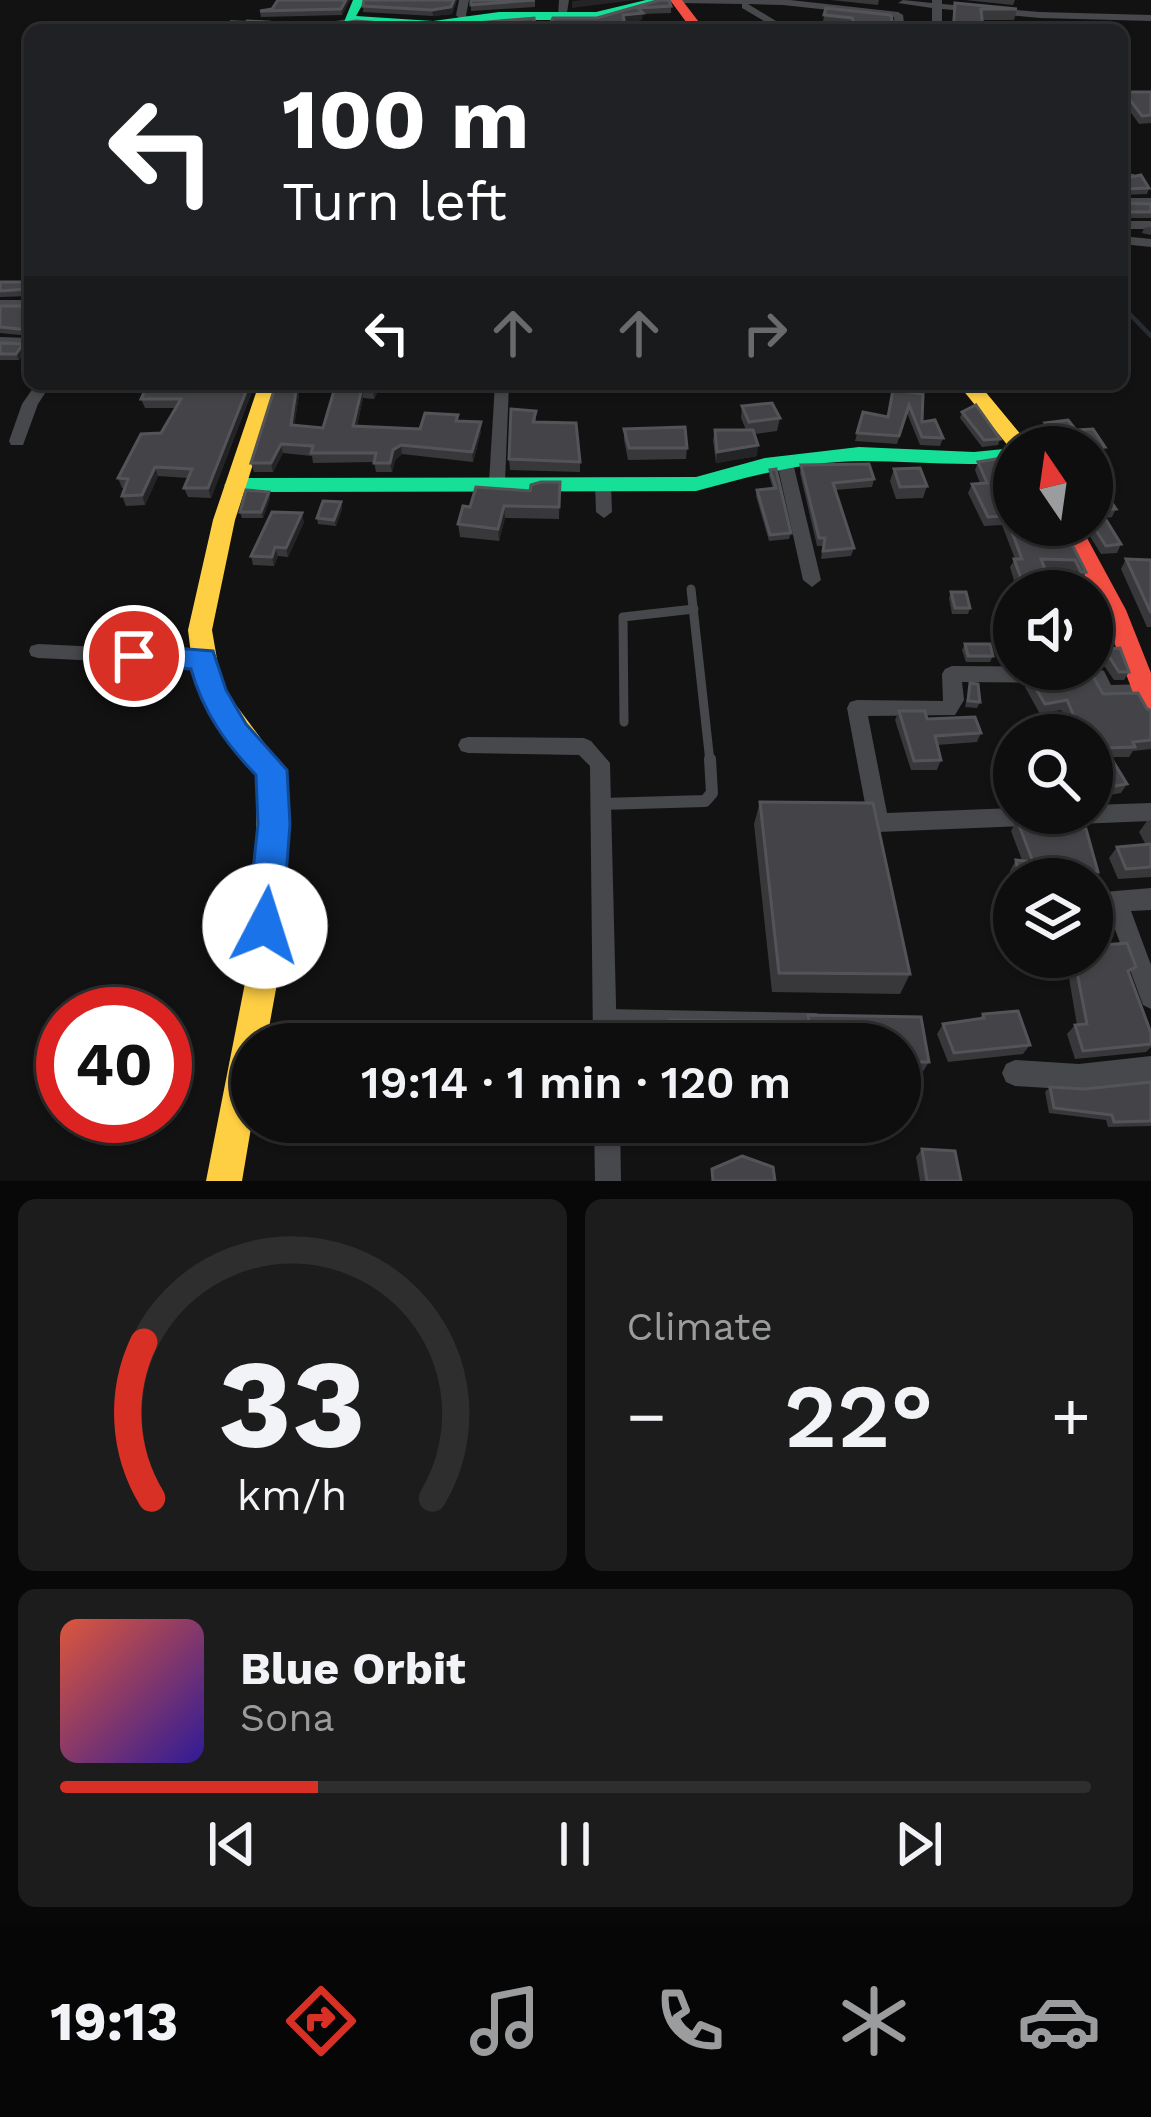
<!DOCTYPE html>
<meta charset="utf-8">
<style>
:root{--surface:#0e0e0e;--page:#1c1c1c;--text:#f1f3f6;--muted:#9b9c9e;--line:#2e2e2e;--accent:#d93025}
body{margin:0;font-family:"Work Sans",sans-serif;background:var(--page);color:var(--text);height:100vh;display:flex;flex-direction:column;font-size:45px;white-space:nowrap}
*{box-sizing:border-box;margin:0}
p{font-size:39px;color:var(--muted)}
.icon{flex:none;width:66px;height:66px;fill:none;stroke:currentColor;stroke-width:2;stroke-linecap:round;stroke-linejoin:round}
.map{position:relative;height:1181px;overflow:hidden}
.side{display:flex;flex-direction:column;gap:18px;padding:18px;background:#080808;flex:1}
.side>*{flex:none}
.guide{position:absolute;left:24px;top:24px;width:1104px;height:366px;border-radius:18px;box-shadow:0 3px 9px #0004,0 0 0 3px var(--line);background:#202124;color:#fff;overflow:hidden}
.needle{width:78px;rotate:347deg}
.tools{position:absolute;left:993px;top:426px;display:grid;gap:24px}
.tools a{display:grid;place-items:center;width:120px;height:120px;border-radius:50%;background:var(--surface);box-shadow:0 3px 9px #0004,0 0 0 3px var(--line);font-size:60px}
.speed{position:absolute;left:36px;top:987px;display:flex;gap:24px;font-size:60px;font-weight:700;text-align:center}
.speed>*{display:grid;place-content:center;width:156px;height:156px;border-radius:50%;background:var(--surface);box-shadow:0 3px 9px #0004,0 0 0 3px var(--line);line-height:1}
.speed .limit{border:18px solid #d22;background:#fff;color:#111}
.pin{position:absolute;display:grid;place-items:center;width:102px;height:102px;color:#fff;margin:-51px;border:6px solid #fff;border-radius:50%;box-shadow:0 3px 12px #0007}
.me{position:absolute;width:132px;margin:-66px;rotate:5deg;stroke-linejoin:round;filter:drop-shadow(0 0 9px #0008)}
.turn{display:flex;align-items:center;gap:42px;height:252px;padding:0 60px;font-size:54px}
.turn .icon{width:156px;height:156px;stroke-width:2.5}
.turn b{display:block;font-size:84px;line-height:102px}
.lanes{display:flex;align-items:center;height:114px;padding:0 60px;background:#0003;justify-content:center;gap:60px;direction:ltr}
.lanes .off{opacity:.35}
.big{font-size:90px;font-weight:600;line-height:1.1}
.side .card{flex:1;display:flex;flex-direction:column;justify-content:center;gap:18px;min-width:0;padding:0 42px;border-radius:18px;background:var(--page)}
.side .dial{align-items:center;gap:0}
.dial svg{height:312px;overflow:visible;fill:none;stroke:var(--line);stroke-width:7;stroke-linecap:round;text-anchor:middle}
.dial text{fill:var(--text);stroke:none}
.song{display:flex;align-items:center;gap:36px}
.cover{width:144px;height:144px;border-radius:18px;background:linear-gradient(135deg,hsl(10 70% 55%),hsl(250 70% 35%))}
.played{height:12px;border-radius:6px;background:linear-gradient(90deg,var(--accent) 25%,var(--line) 25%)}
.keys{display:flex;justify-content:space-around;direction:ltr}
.heat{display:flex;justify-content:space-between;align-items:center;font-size:66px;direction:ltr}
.side .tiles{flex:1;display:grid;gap:18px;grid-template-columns:1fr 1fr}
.card:last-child{grid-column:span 2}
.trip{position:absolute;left:231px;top:1023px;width:690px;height:120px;border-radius:60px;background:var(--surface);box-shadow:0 3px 9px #0004,0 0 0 3px var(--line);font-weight:600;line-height:120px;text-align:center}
.tab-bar{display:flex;height:192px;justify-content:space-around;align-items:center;background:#060606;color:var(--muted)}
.tab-bar .icon{width:84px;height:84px}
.tab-bar .active{color:var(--accent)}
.tab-bar b{font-size:54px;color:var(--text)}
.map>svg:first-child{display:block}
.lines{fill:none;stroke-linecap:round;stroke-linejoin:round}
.stream{stroke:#272b32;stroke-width:4.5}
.lane-far1{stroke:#47484b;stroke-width:9}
.lane{stroke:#47484b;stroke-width:12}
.street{fill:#47484b;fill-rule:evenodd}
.fast{fill:#16e098;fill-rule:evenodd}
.slow{fill:#ffcf43;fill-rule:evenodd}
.jam{fill:#f24e42;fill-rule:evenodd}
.wall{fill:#38383b;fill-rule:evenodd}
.shaded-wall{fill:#242426}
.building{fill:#444448;stroke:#535458;stroke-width:3}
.route{fill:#1a73e8;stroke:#114b97;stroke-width:3}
</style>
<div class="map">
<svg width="1151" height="1181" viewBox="0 0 1151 1181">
<rect width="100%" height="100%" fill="#121213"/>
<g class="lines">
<!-- stream -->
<polyline class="stream" points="1122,306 1151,336"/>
<!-- lane-far1 -->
<g class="lane-far1">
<polyline points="691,589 710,762"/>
<polyline points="624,722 623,617 694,609"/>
</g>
<!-- lane -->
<g class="lane">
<polyline points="602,804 705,801 712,793 710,759"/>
<polyline points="605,1015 815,1019"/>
</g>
<!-- street -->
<g class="street">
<polygon points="459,0 469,0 466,15 469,23 463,23 456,15"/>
<polygon points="559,0 569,0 566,19 558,17"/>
<polygon points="674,0 790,0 898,12 903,15 905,30 895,30 894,17 783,5 748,4 791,30 779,30 742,8 742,4 679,3"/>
<polygon points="932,0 942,0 942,4 1040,12 1151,15 1151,21 1040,18 942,9 942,30 932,30 932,8 898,3 903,0 932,3"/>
<polygon points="354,18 357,19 357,23 317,30 231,26 226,23 231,20 311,25"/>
<polygon points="1122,173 1134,174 1136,177 1122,181"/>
<rect x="1122" y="198" width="29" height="8"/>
<rect x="1122" y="221" width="29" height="8"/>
<polygon points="1122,236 1151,239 1151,247 1122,244"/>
<rect x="0" y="300" width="30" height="8"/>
<polygon points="0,337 30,338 30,346 0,345"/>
<polygon points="36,384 51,384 38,404 23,445 11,445 9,441 22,404"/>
<polygon points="495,384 509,384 505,482 497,488 489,482"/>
<polygon points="785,458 793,463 821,580 812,587 803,580 777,463"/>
<polygon points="603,477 611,483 612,512 604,518 596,512 595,483"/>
<polygon points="38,644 203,652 210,654 213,659 210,664 203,666 38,658 31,656 29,651 31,646"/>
<polygon points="952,666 1092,667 1104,671 1111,685 1151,684 1151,696 1106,701 1099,699 1091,683 962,682 964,700 955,715 868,716 887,813 1014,808 1014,813 1092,813 1092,805 1151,803 1151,821 878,832 870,830 847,708 850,702 857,700 943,701 942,674 945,669"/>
<polygon points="468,737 584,738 591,741 610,763 617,1044 593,1044 590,766 579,755 468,753 461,751 458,745 461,739"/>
<polygon points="1151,888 1151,910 1131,911 1151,965 1151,1009 1143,1005 1109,913 1092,915 1092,893"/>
<polygon points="1151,1056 1151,1082 1079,1090 1015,1086 1006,1082 1002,1073 1006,1064 1015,1060 1079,1064"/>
<polygon points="594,1122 620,1122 621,1181 595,1181"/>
</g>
<!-- fast -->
<g class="fast">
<polygon points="353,0 365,0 356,16 433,21 499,12 596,12 646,0 667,0 596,20 499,20 433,29 344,22"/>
<path d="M 859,447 L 974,452 L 1014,448 L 1014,462 C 963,467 914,461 863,461 C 806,461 750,476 696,491 L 235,492 L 224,485 L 235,478 L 696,477 L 765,458 Z"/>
</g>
<!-- slow -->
<g class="slow">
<polygon points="259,384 279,384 235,520 212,630 219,671 230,697 285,771 286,874 278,978 266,1044 252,1044 252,1122 242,1181 206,1181 246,978 256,874 257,774 206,703 193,671 188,630 213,520"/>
<polygon points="958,384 979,384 1031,447 1014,447 1013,452"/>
</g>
<!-- jam -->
<g class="jam">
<polygon points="670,0 682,0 705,30 692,30"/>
<polygon points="1058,525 1080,525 1126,610 1151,673 1151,717 1142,714 1138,706 1102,610"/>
</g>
</g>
<!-- wall -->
<g class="wall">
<polygon points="278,0 350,0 342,15 261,17 260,11 272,9"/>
<polygon points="364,0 457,0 452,14 433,16 363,12"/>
<polygon points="471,0 535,0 535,7 471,11"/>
<polygon points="660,0 671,6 671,13 642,14 642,20 625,22 626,30 432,27 548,28 597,18"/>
<polygon points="831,0 879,0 878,5"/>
<polygon points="965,0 1015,0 1013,5"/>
<polygon points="955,3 1017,9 1014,20 982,20 983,30 951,30"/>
<polygon points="826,8 894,30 854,30 851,24 823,21"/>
<polygon points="1151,89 1151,123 1139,124 1122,100 1124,92 1150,92"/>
<polygon points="1122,179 1149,188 1147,194 1122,195"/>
<polygon points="1122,203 1151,204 1151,218 1122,218"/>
<polygon points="1151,227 1151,235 1142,233 1144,228"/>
<polygon points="0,282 30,282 30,296 0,297"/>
<polygon points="30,304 30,336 0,333 0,306 27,306"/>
<polygon points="0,342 23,344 25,350 19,360 0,360"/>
<polygon points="255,384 211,498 188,497 184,488 188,478 158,476 145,505 126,506 122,496 125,488 122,488 118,478 161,433 176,408 145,408 141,399"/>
<path d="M 276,384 L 382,384 L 374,399 L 363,398 L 357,426 L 420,429 L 458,415 L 458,421 L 481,422 L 481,432 L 473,462 L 402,454 L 395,460 L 392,472 L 376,472 L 374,462 L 313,463 L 312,456 L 283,453 L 273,472 L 254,472 L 251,463 ZM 300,387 L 334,389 L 323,428 L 294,426 Z"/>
<polygon points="734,384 765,384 735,387"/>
<polygon points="923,394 922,422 943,438 940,446 920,445 907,413 897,444 855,441 863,412 887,417"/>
<polygon points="742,406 780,418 777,431 755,434 757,456 716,463 713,440 715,430 746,430 741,418"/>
<polygon points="536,411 536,422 580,462 580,472 510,470 509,459"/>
<polygon points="962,412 1000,439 998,445 982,447 960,418"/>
<polygon points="1045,423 1076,430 1105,447 1100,459 1092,460 1092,447 1049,447 1040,435"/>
<polygon points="624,429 687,448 686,459 628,460 624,440"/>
<polygon points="978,462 1062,525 1086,572 1082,581 1077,581 1070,569 1044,568 1054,591 1017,591 1010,567 1015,559 1002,525 984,526 968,493 972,484 980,483 975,470"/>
<polygon points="801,465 874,479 872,487 835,490 854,548 851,556 821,559 823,546 817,546 800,473"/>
<polygon points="894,469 927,486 923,498 896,499 890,481"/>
<polygon points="770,470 791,533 789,539 769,541 756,496 757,490 773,489 769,476"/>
<polygon points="1092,473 1116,509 1112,517 1105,518 1121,544 1117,553 1101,554 1083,525 1092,525"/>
<polygon points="560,482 559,519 505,518 499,541 460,537 458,524 470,507"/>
<polygon points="269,492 270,498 263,518 242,518 240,512"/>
<polygon points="341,502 342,509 336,526 318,524 317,518"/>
<polygon points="304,522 288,557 278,556 274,566 253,565 251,556"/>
<polygon points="1126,559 1151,559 1151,627 1147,627 1121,569"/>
<polygon points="951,592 970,608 968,614 952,614 949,598"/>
<polygon points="965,644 993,656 990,662 966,662 962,650"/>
<polygon points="1120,648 1129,672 1124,680 1114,680 1105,667 1092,663 1092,649 1093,650"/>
<polygon points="1029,677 1103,694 1151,710 1151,749 1133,751 1129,757 1111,757 1127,784 1121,793 1092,798 1092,735 1073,735 1061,710 1040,714 1025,687"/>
<polygon points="970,683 980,702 977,708 965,707"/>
<polygon points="899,711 927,719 981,733 977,742 937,745 941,760 937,770 911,770 895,720"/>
<polygon points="760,802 910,974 900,994 772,992 754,824"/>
<polygon points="1017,820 1056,827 1098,872 1092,881 1092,879 1014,879 1014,902 1010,871 1016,860 1022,860 1011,831"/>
<polygon points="1151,820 1151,877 1118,879 1109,858 1117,847 1146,845 1139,832 1147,821"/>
<polygon points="1055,957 1092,957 1129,975 1151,1033 1151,1047 1146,1052 1075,1059 1067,1034 1075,1025 1077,1025 1068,972 1061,972"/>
<polygon points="983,1014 1030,1045 1023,1054 948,1062 937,1034 943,1024 979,1019"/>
<polygon points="808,1015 921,1017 929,1062 920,1076 900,1075 900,1044 804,1044 802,1029"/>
<polygon points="1151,1082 1151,1126 1108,1127 1106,1120 1049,1113 1045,1092 1050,1087 1085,1089"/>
<polygon points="633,1122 762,1122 757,1134 634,1138"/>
<polygon points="922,1149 961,1181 920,1181 916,1157"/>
</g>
<!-- shaded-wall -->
<g class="shaded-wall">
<polygon points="346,0 350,0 342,15 341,9"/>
<polygon points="454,0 457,0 452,14 433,16 432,10"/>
<polygon points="583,0 635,0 572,8 572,1"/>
<polygon points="643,13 642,20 623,22 623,15"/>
<polygon points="23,344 25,350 19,360 16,354"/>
<polygon points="249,384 255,384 211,498 208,488"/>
<polygon points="297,384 300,384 300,387 293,435 291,425"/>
<polygon points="375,384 382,384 374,399 373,389"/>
<polygon points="362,388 363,398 355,436 353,426"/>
<polygon points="481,422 481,432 473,462 472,452"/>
<polygon points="281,444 283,453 273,472 271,463"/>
<polygon points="401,445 402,454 395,460 392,472 390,463 393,450"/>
<polygon points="758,445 757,456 716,463 717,452"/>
<polygon points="155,467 158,476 145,505 142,495"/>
<polygon points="269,492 270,498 263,518 261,512"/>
<polygon points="341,502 342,509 336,526 334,520"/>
<polygon points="504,506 505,518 499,541 498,529"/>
<polygon points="302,513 304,522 288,557 286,548"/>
<polygon points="275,547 278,556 274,566 272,557"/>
</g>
<!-- building -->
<g class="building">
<polygon points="278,0 346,0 341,9 260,11 272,9"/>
<polygon points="364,0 454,0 451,7 432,10 363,6"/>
<polygon points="471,0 535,0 471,5"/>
<polygon points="660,0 669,0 671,6 638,8 643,13 623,15 626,30 314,30 315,28 356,21 432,27 534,18 535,26 548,28 553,18 597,18"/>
<polygon points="955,3 1017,9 981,9 983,30 957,30 954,20"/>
<polygon points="826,8 891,15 894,30 857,30 852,18 824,15"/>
<polygon points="247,21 268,22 261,30 241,30"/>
<polygon points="1124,92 1151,92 1151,115 1142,116"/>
<polygon points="1141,175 1149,188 1122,189 1122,179"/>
<polygon points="1122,203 1151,204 1151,212 1122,212"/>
<polygon points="0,282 30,282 30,297 27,289 0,291"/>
<polygon points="30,304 30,330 0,327 0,306 27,306"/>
<polygon points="0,343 23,344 16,354 0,354"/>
<polygon points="148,384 249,384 208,488 184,488 192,469 155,467 142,495 122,496 128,479 118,478 141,434 161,433 181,399 141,399"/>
<polygon points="276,384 297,384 291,425 323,428 336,384 375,384 373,389 362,388 353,426 420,429 425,413 458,415 456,421 481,422 472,452 401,445 393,450 390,463 374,463 376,453 311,453 313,446 281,444 271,463 251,463"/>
<polygon points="893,390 923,394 922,422 935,420 943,438 922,437 909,405 899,436 857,433 863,412 888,417"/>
<polygon points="772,403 780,418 749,422 742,406"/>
<polygon points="976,405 1000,439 984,440 962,412"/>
<polygon points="511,409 536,411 533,422 576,423 580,462 509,459"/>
<polygon points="1068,420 1076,430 1093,429 1105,447 1062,447 1045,423"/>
<polygon points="685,427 687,448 629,448 624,429"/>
<polygon points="715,430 753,430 758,445 717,452"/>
<polygon points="1014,456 1014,525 1062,525 1086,572 1081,572 1075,560 1041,559 1054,591 1018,591 1025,589 1014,559 1022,559 1006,516 988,517 972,484 987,483 978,462"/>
<polygon points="869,464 874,479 833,483 854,548 823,551 825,538 819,538 801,465"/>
<polygon points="920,468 927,486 900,487 894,469"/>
<polygon points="776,469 791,533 770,535 757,490 776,488 770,470"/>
<polygon points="1092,473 1116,509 1100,510 1121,544 1106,546 1092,524"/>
<polygon points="541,482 560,482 559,507 504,506 498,529 458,524 463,506 470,507 476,487 530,491 531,485"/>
<polygon points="246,490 269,492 261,512 240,512"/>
<polygon points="323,501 341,502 334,520 317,518"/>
<polygon points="272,512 302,513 286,548 275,547 272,557 251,556"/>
<polygon points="1126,559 1151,560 1151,613"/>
<polygon points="951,592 966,592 970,608 955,608"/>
<polygon points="1092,596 1100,611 1092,612"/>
<polygon points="965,644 990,644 993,656 968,656"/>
<polygon points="1120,648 1129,672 1119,672 1110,658 1092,654 1092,649 1093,650"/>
<polygon points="1029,677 1094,678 1103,694 1138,693 1147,709 1151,710 1151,740 1133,742 1135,747 1105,748 1127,784 1092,790 1092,735 1082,735 1067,700 1045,704"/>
<polygon points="970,683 978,684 980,702 968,701"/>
<polygon points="899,711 925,711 927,719 975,717 981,733 935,736 941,760 914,761"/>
<polygon points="760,802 873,803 910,974 779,973"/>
<polygon points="1052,819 1056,827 1086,829 1098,872 1067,871 1069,879 1019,879 1016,860 1033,862 1017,820"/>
<polygon points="1151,844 1151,867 1126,869 1117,847"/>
<polygon points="1127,943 1136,967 1128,971 1151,1033 1151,1044 1083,1051 1075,1025 1087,1024 1075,962 1068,963 1066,957 1092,957 1092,946"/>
<polygon points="1018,1011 1030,1045 954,1053 943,1024 984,1018 983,1014"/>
<polygon points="808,1015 921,1017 929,1062 900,1062 900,1044 811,1044"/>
<polygon points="670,1020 774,1021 776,1044 671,1044"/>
<polygon points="424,1035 518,1041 518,1044 423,1044"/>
<polygon points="1151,1082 1151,1121 1114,1122 1112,1115 1054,1108 1050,1087 1085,1089"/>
<polygon points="635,1122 750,1122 635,1126"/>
<polygon points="922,1149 955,1151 961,1181 927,1181"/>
<polygon points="742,1156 773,1167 775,1181 713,1181 712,1169"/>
</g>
<!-- route -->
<path class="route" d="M 134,645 L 213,651 L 226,690 L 246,724 L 287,770 L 290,824 L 282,926 L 277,937 L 265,942 L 252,937 L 247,926 L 258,824 L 256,775 C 226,744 203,712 191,669 L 124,664 L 119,656 L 124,648 Z"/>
</svg>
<div class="tools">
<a><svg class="needle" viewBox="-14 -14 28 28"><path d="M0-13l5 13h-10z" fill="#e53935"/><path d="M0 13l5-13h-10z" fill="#9b9c9e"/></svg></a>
<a><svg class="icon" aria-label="sound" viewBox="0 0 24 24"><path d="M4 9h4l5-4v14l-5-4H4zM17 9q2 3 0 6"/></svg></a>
<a><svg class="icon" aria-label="search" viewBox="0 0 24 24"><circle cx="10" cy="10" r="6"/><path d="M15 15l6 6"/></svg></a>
<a><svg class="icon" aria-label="layers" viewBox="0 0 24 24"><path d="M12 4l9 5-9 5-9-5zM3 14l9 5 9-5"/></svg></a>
</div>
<div class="speed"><div class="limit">40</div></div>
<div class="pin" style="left:134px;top:656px;background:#d93025"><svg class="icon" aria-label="arrive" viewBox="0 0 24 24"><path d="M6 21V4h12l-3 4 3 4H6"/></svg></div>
<svg class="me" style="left:265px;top:926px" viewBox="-20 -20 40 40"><circle r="19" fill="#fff"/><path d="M0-13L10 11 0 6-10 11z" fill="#1a73e8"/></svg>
<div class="trip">19:14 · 1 min · 120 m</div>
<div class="guide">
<div class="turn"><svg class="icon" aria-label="left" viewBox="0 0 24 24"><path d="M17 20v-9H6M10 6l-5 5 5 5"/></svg><div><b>100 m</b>Turn left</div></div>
<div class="lanes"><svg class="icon" aria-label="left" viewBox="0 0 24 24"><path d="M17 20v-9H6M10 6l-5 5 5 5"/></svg><svg class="icon off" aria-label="ahead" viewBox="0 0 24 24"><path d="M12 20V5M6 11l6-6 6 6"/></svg><svg class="icon off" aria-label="ahead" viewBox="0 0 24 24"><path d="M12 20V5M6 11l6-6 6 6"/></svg><svg class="icon off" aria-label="right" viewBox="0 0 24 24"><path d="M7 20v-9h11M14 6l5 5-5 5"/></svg></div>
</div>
</div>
<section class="side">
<div class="tiles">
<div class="card dial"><svg viewBox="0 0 100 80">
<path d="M14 69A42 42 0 1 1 86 69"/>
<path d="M14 69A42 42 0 0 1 12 29" stroke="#d93025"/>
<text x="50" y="56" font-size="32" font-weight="700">33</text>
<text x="50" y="72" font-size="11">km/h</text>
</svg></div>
<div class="card"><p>Climate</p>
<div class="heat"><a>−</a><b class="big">22°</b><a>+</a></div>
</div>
<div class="card">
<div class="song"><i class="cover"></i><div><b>Blue Orbit</b><p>Sona</p></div></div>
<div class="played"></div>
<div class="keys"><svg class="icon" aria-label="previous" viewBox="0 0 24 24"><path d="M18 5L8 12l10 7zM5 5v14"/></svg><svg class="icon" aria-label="pause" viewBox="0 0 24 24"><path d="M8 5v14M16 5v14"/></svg><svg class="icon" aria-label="next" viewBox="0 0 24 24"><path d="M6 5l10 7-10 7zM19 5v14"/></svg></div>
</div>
</div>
</section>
<nav class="tab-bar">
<b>19:13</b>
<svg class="icon active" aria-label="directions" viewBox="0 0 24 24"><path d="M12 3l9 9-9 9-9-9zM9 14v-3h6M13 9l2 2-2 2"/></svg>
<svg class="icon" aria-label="music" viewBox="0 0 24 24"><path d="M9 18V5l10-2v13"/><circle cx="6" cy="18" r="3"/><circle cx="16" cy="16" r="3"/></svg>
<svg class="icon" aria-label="phone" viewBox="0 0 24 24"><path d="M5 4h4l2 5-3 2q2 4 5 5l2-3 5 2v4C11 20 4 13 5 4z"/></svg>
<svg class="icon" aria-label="climate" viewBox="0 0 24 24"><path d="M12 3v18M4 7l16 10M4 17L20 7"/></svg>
<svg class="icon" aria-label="car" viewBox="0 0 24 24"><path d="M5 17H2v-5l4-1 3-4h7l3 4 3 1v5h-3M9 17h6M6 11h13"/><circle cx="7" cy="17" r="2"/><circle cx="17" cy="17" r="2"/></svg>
</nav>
